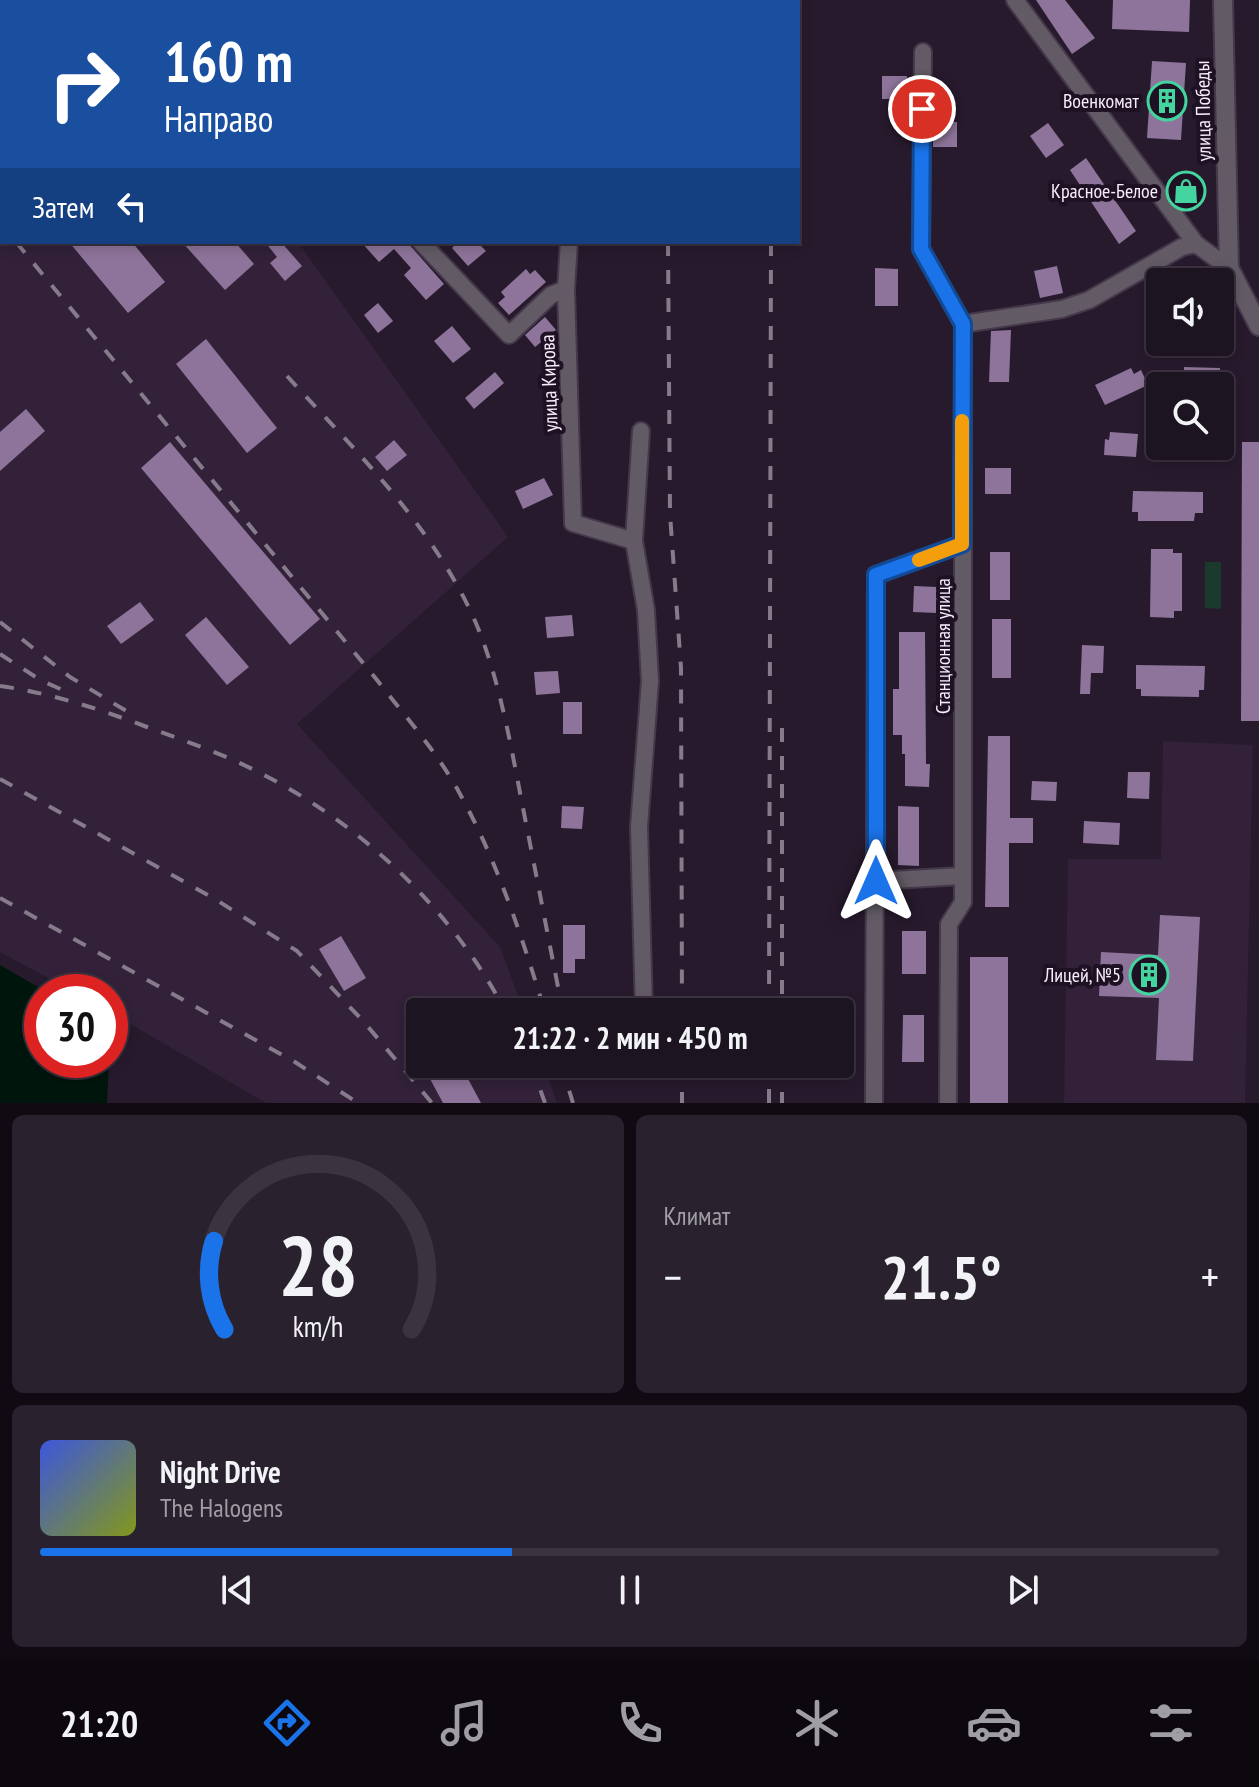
<!DOCTYPE html>
<html lang="ru">
<meta charset="utf-8">
<style>
:root{--surface:#1d1422;--page:#2a212f;--text:#f1f3f6;--muted:#a09ea5;--line:#3b3340;--accent:#1a73e8}
body{margin:0;font-family:"PT Sans Narrow",sans-serif;background:var(--page);color:var(--text);height:100vh;display:flex;flex-direction:column;font-size:30px;white-space:nowrap}
*{box-sizing:border-box;margin:0}
p{font-size:26px;color:var(--muted)}
.icon{flex:none;width:44px;height:44px;fill:none;stroke:currentColor;stroke-width:2;stroke-linecap:round;stroke-linejoin:round}
.map{position:relative;height:1103px;overflow:hidden}
.sheet{display:flex;flex-direction:column;gap:12px;padding:12px;background:#100b13;flex:1}
.sheet>*{flex:none}
.hud{position:absolute;left:0px;top:0px;width:800px;height:244px;box-shadow:0 4px 12px #0003,0 0 0 2px var(--line);background:#1a4fa0;color:#fff;overflow:hidden}
.tools{position:absolute;left:1146px;top:268px;display:grid;gap:16px}
.tools a{display:grid;place-items:center;width:88px;height:88px;border-radius:8px;background:var(--surface);box-shadow:0 4px 12px #0003,0 0 0 2px var(--line);font-size:40px}
.speed{position:absolute;left:24px;top:974px;display:flex;gap:16px;font-size:40px;font-weight:700;text-align:center}
.speed>*{display:grid;place-content:center;width:104px;height:104px;border-radius:50%;background:var(--surface);box-shadow:0 4px 12px #0003,0 0 0 2px var(--line);line-height:1}
.speed .limit{border:12px solid #d22;background:#fff;color:#111}
.pin{position:absolute;display:grid;place-items:center;width:68px;height:68px;color:#fff;margin:-34px;border:4px solid #fff;border-radius:50%;box-shadow:0 2px 8px #0007}
.me{position:absolute;width:88px;margin:-44px;rotate:0deg;stroke-linejoin:round;filter:drop-shadow(0 0 6px #0008)}
.turn{display:flex;align-items:center;gap:28px;height:168px;padding:0 32px;font-size:36px}
.turn .icon{width:104px;height:104px;stroke-width:2.5}
.turn b{display:block;font-size:56px;line-height:68px}
.then{display:flex;align-items:center;height:76px;padding:0 32px;background:#0003;gap:16px;font-size:30px}
.big{font-size:60px;font-weight:800;line-height:1.1}
.sheet .card{flex:1;display:flex;flex-direction:column;justify-content:center;gap:12px;min-width:0;padding:0 28px;border-radius:12px;background:var(--page)}
.sheet .dial{align-items:center;gap:0}
.dial svg{height:208px;overflow:visible;fill:none;stroke:var(--line);stroke-width:7;stroke-linecap:round;text-anchor:middle}
.dial text{fill:var(--text);stroke:none}
.song{display:flex;align-items:center;gap:24px}
.cover{width:96px;height:96px;border-radius:12px;background:linear-gradient(135deg,hsl(230 70% 55%),hsl(70 70% 35%))}
.played{height:8px;border-radius:4px;background:linear-gradient(90deg,var(--accent) 40%,var(--line) 40%)}
.keys{display:flex;justify-content:space-around;direction:ltr}
.heat{display:flex;justify-content:space-between;align-items:center;font-size:44px;direction:ltr}
.sheet .tiles{flex:1;display:grid;gap:12px;grid-template-columns:1fr 1fr}
.card:last-child{grid-column:span 2}
.trip{position:absolute;left:406px;top:998px;width:448px;height:80px;border-radius:8px;background:var(--surface);box-shadow:0 4px 12px #0003,0 0 0 2px var(--line);font-weight:800;line-height:80px;text-align:center}
.tabs{display:flex;height:128px;justify-content:space-around;align-items:center;background:#0c080e;color:var(--muted)}
.tabs .icon{width:56px;height:56px}
.tabs .current{color:var(--accent)}
.tabs b{font-size:36px;color:var(--text)}
.map>svg:first-child{display:block}
.built{fill:#322139}
.green{fill:#1c392d}
.water{fill:#00160c}
.building{fill:#8e749a}
.lines{fill:none;stroke-linecap:round;stroke-linejoin:round}
.minor-casing{stroke:#44384a;stroke-width:20}
.tertiary-casing{stroke:#44384a;stroke-width:22}
.minor{stroke:#625b65;stroke-width:16}
.tertiary{stroke:#625b65;stroke-width:18}
.rail{stroke:#867b8b;stroke-width:4;stroke-dasharray:14 14;stroke-linecap:butt}
.route-casing{stroke:#114b97;stroke-width:20}
.route{stroke:#1a73e8;stroke-width:14}
.slow{stroke:#f59e0b;stroke-width:14}
.labels{text-anchor:middle;stroke-width:8;stroke-linejoin:round;paint-order:stroke}
.poi-label{font-size:20px;fill:#f6eefb;stroke:#1e1123;text-anchor:end}
.street-label{font-size:20px;fill:#f6eefb;stroke:#1e1123}
</style>
<div class="map">
<svg width="1259" height="1103" viewBox="0 0 1259 1103">
<rect width="100%" height="100%" fill="#271a2d"/>
<!-- built -->
<g class="built">
<polygon points="0,0 157,2 2,2 2,242 298,242 508,537 297,724 500,947 524,1012 420,1012 420,1064 543,1064 557,1103 266,1103 110,1012 110,992 74,992 0,952"/>
<polygon points="1163,741 1252,745 1253,742 1245,1103 1064,1103 1068,859 1161,859"/>
</g>
<!-- green -->
<polygon class="green" points="1205,562 1221,562 1221,609 1205,608"/>
<!-- water -->
<polygon class="water" points="0,965 47,992 42,992 42,1060 109,1060 107,1103 0,1103"/>
<!-- building -->
<g class="building">
<polygon points="1036,0 1065,0 1095,38 1072,54"/>
<polygon points="1113,0 1190,0 1189,32 1112,29"/>
<polygon points="1152,61 1186,63 1181,140 1147,138"/>
<rect x="882" y="76" width="25" height="23"/>
<rect x="933" y="122" width="24" height="25"/>
<polygon points="1048,123 1064,145 1046,158 1030,136"/>
<polygon points="1086,158 1136,231 1119,244 1070,170"/>
<polygon points="1178,173 1195,174 1193,210 1184,209 1177,199"/>
<polygon points="69,242 132,242 165,282 128,313"/>
<polygon points="182,242 235,242 254,264 225,290"/>
<polygon points="265,242 281,242 302,266 285,281 270,263 277,257"/>
<polygon points="361,242 407,242 444,284 426,300 404,275 411,268 394,249 379,262"/>
<polygon points="458,242 477,242 486,251 468,266 452,248"/>
<polygon points="1057,266 1063,293 1040,298 1034,271"/>
<polygon points="875,268 898,269 898,306 875,306"/>
<polygon points="526,269 530,274 535,270 546,282 509,315 498,303 505,297 501,292"/>
<polygon points="378,303 393,321 378,333 364,315"/>
<polygon points="545,317 556,330 535,347 525,335"/>
<polygon points="452,326 471,349 453,363 434,341"/>
<polygon points="1011,330 1009,382 989,382 991,331"/>
<polygon points="206,339 277,428 247,453 176,364"/>
<polygon points="1184,367 1220,368 1219,386 1184,386"/>
<polygon points="1131,368 1134,374 1141,370 1148,385 1105,405 1095,385"/>
<polygon points="495,372 504,383 474,409 465,398"/>
<polygon points="26,409 45,431 0,471 0,432"/>
<polygon points="1110,432 1138,434 1136,457 1104,455 1105,439 1109,440"/>
<polygon points="394,440 407,455 387,471 375,457"/>
<polygon points="170,442 320,619 290,645 141,468"/>
<polygon points="1242,442 1259,442 1259,721 1241,721"/>
<rect x="985" y="468" width="26" height="26"/>
<polygon points="544,478 553,495 523,509 515,491"/>
<polygon points="1133,491 1203,492 1203,513 1195,513 1194,521 1138,521 1138,512 1132,512"/>
<polygon points="1151,549 1173,549 1173,553 1182,553 1182,611 1174,611 1174,618 1150,617"/>
<rect x="990" y="552" width="20" height="48"/>
<polygon points="914,586 937,587 937,613 913,612"/>
<polygon points="140,602 154,620 121,644 107,626"/>
<polygon points="572,615 574,636 547,638 545,617"/>
<polygon points="206,617 249,667 227,685 185,635"/>
<rect x="992" y="619" width="19" height="59"/>
<polygon points="899,632 925,632 926,764 930,764 929,787 905,786 905,754 902,754 902,735 893,735 893,689 899,689"/>
<polygon points="1082,645 1104,646 1103,673 1091,673 1090,694 1080,694"/>
<polygon points="1136,665 1205,666 1204,690 1199,690 1199,697 1141,696 1141,689 1136,689"/>
<polygon points="558,671 560,693 536,695 534,672"/>
<rect x="563" y="702" width="19" height="32"/>
<polygon points="988,736 1010,736 1010,818 1033,818 1033,843 1009,843 1009,907 985,907"/>
<polygon points="1128,772 1150,772 1149,799 1127,798"/>
<polygon points="1032,781 1057,782 1056,801 1031,800"/>
<polygon points="562,806 584,807 582,829 561,828"/>
<polygon points="898,806 919,807 919,866 898,865"/>
<polygon points="1084,821 1120,823 1119,845 1083,843"/>
<polygon points="1160,915 1200,917 1193,1061 1156,1060 1159,998 1099,996 1101,952 1158,955"/>
<polygon points="563,925 585,925 585,959 575,959 575,973 563,973"/>
<rect x="902" y="931" width="24" height="43"/>
<polygon points="341,936 366,978 344,991 319,949"/>
<rect x="970" y="957" width="38" height="146"/>
<polygon points="903,1015 924,1015 924,1062 902,1062"/>
<polygon points="420,1020 420,1059 404,1029"/>
<polygon points="422,1064 460,1064 481,1103 443,1103"/>
</g>
<g class="lines">
<defs>
<g id="minor">
<polyline points="198,0 200,2"/>
<polyline points="454,0 455,2"/>
<polyline points="1015,0 1196,244 1229,268"/>
<polyline points="923,52 921,249 963,324 963,902 949,924 948,1103"/>
<polyline points="421,242 509,335 551,295 566,289"/>
<polyline points="569,242 566,289 573,523 634,541"/>
<polyline points="963,324 1062,309 1089,300 1182,247 1196,244"/>
<polyline points="641,431 634,541 646,610 650,681 639,827 644,1012"/>
<polyline points="876,881 961,876"/>
<polyline points="874,1103 876,575 962,544"/>
</g>
<polyline id="tertiary" points="1223,0 1229,268 1259,326"/>
</defs>
<!-- minor casing -->
<use href="#minor" class="minor-casing"/>
<!-- tertiary casing -->
<use href="#tertiary" class="tertiary-casing"/>
<!-- minor -->
<use href="#minor" class="minor"/>
<!-- tertiary -->
<use href="#tertiary" class="tertiary"/>
<!-- rail -->
<g class="rail">
<polyline points="677,2 678,0"/>
<polyline points="781,2 781,0"/>
<polyline points="0,202 2,205"/>
<polyline points="0,222 2,225"/>
<path d="M 16,242 L 377,680 C 405,716 438,753 460,794 C 498,863 522,937 545,1012"/>
<polyline points="668,242 670,514 681,668 682,1012"/>
<path d="M 287,376 C 354,449 426,519 470,610 C 497,666 510,741 522,803 C 536,873 549,942 563,1012"/>
<polyline points="0,622 70,677 128,712"/>
<polyline points="0,654 42,681 65,691"/>
<path d="M 0,686 C 51,693 99,709 147,727 C 185,741 224,754 260,773 C 363,825 452,910 506,1012"/>
<polyline points="782,728 782,1012"/>
<polyline points="0,779 215,899 297,951 364,1022 432,1103"/>
<polyline points="0,898 295,1062 358,1103"/>
<polyline points="769,1012 771,242"/>
<polyline points="531,1064 545,1103"/>
<polyline points="561,1064 573,1103"/>
<polyline points="682,1064 682,1103"/>
<polyline points="782,1064 782,1103"/>
<polyline points="769,1103 769,1064"/>
</g>
</g>
<g class="lines">
<defs>
<polyline id="route" points="876,881 876,575 962,544 963,324 921,249 922,109"/>
</defs>
<!-- route casing -->
<use href="#route" class="route-casing"/>
<!-- route -->
<use href="#route" class="route"/>
<!-- slow -->
<polyline class="slow" points="919,560 962,544 962,421"/>
</g>
<!-- icons -->
<defs>
<symbol id="building-ring" viewBox="-11 -11 22 22"><circle r="9.5" fill="#1e1123" stroke="#44d49f" stroke-width="1.5"/><path d="M-4-6H4V6H1V3H-1V6H-4ZM-2.5-4.3h1.7v1.8h-1.7ZM.8-4.3h1.7v1.8H.8ZM-2.5-1h1.7V.8h-1.7ZM.8-1h1.7V.8H.8Z" fill="#44d49f"/></symbol>
<symbol id="shop-ring" viewBox="-11 -11 22 22"><circle r="9.5" fill="#1e1123" stroke="#44d49f" stroke-width="1.5"/><path d="M-5-2.5h2.3a2.7 3.5 0 0 1 5.4 0H5L5.5 6h-11ZM-1.5-2.5h3a1.5 2.3 0 0 0-3 0Z" fill="#44d49f"/></symbol>
</defs>
<g fill-rule="evenodd">
<use href="#building-ring" x="1145" y="79" width="44" height="44"/>
<use href="#shop-ring" x="1164" y="169" width="44" height="44"/>
<use href="#building-ring" x="1127" y="953" width="44" height="44"/>
</g>
<g class="labels">
<!-- poi labels -->
<g class="poi-label">
<text x="1139" y="108">Военкомат</text>
<text x="1158" y="198">Красное-Белое</text>
<text x="1121" y="982">Лицей, №5</text>
</g>
<!-- street labels -->
<g class="street-label">
<text transform="translate(1203 111) rotate(-91)" y="7">улица Победы</text>
<text transform="translate(549 383) rotate(-92)" y="7">улица Кирова</text>
<text transform="translate(943 646) rotate(-90)" y="7">Станционная улица</text>
</g>
</g>
</svg>
<div class="tools">
<a><svg class="icon" aria-label="sound" viewBox="0 0 24 24"><path d="M4 9h4l5-4v14l-5-4H4zM17 9q2 3 0 6"/></svg></a>
<a><svg class="icon" aria-label="search" viewBox="0 0 24 24"><circle cx="10" cy="10" r="6"/><path d="M15 15l6 6"/></svg></a>
</div>
<div class="speed"><div class="limit">30</div></div>
<div class="pin" style="left:922px;top:109px;background:#d93025"><svg class="icon" aria-label="arrive" viewBox="0 0 24 24"><path d="M6 21V4h12l-3 4 3 4H6"/></svg></div>
<svg class="me" style="left:876px;top:881px" viewBox="-20 -20 40 40"><path d="M0-17L14 15 0 8-14 15z" fill="#1a73e8" stroke="#fff" stroke-width="4"/></svg>
<div class="trip">21:22 · 2 мин · 450 m</div>
<div class="hud">
<div class="turn"><svg class="icon" aria-label="right" viewBox="0 0 24 24"><path d="M7 20v-9h11M14 6l5 5-5 5"/></svg><div><b>160 m</b>Направо</div></div>
<div class="then">Затем<svg class="icon" aria-label="left" viewBox="0 0 24 24"><path d="M17 20v-9H6M10 6l-5 5 5 5"/></svg></div>
</div>
</div>
<section class="sheet">
<div class="tiles">
<div class="card dial"><svg viewBox="0 0 100 80">
<path d="M14 69A42 42 0 1 1 86 69"/>
<path d="M14 69A42 42 0 0 1 10 35" stroke="#1a73e8"/>
<text x="50" y="56" font-size="32" font-weight="700">28</text>
<text x="50" y="72" font-size="11">km/h</text>
</svg></div>
<div class="card"><p>Климат</p>
<div class="heat"><a>−</a><b class="big">21.5°</b><a>+</a></div>
</div>
<div class="card">
<div class="song"><i class="cover"></i><div><b>Night Drive</b><p>The Halogens</p></div></div>
<div class="played"></div>
<div class="keys"><svg class="icon" aria-label="previous" viewBox="0 0 24 24"><path d="M18 5L8 12l10 7zM5 5v14"/></svg><svg class="icon" aria-label="pause" viewBox="0 0 24 24"><path d="M8 5v14M16 5v14"/></svg><svg class="icon" aria-label="next" viewBox="0 0 24 24"><path d="M6 5l10 7-10 7zM19 5v14"/></svg></div>
</div>
</div>
</section>
<nav class="tabs">
<b>21:20</b>
<svg class="icon current" aria-label="directions" viewBox="0 0 24 24"><path d="M12 3l9 9-9 9-9-9zM9 14v-3h6M13 9l2 2-2 2"/></svg>
<svg class="icon" aria-label="music" viewBox="0 0 24 24"><path d="M9 18V5l10-2v13"/><circle cx="6" cy="18" r="3"/><circle cx="16" cy="16" r="3"/></svg>
<svg class="icon" aria-label="phone" viewBox="0 0 24 24"><path d="M5 4h4l2 5-3 2q2 4 5 5l2-3 5 2v4C11 20 4 13 5 4z"/></svg>
<svg class="icon" aria-label="climate" viewBox="0 0 24 24"><path d="M12 3v18M4 7l16 10M4 17L20 7"/></svg>
<svg class="icon" aria-label="car" viewBox="0 0 24 24"><path d="M5 17H2v-5l4-1 3-4h7l3 4 3 1v5h-3M9 17h6M6 11h13"/><circle cx="7" cy="17" r="2"/><circle cx="17" cy="17" r="2"/></svg>
<svg class="icon" aria-label="filters" viewBox="0 0 24 24"><path d="M4 7h16M4 17h16"/><circle cx="9" cy="7" r="2"/><circle cx="15" cy="17" r="2"/></svg>
</nav>
